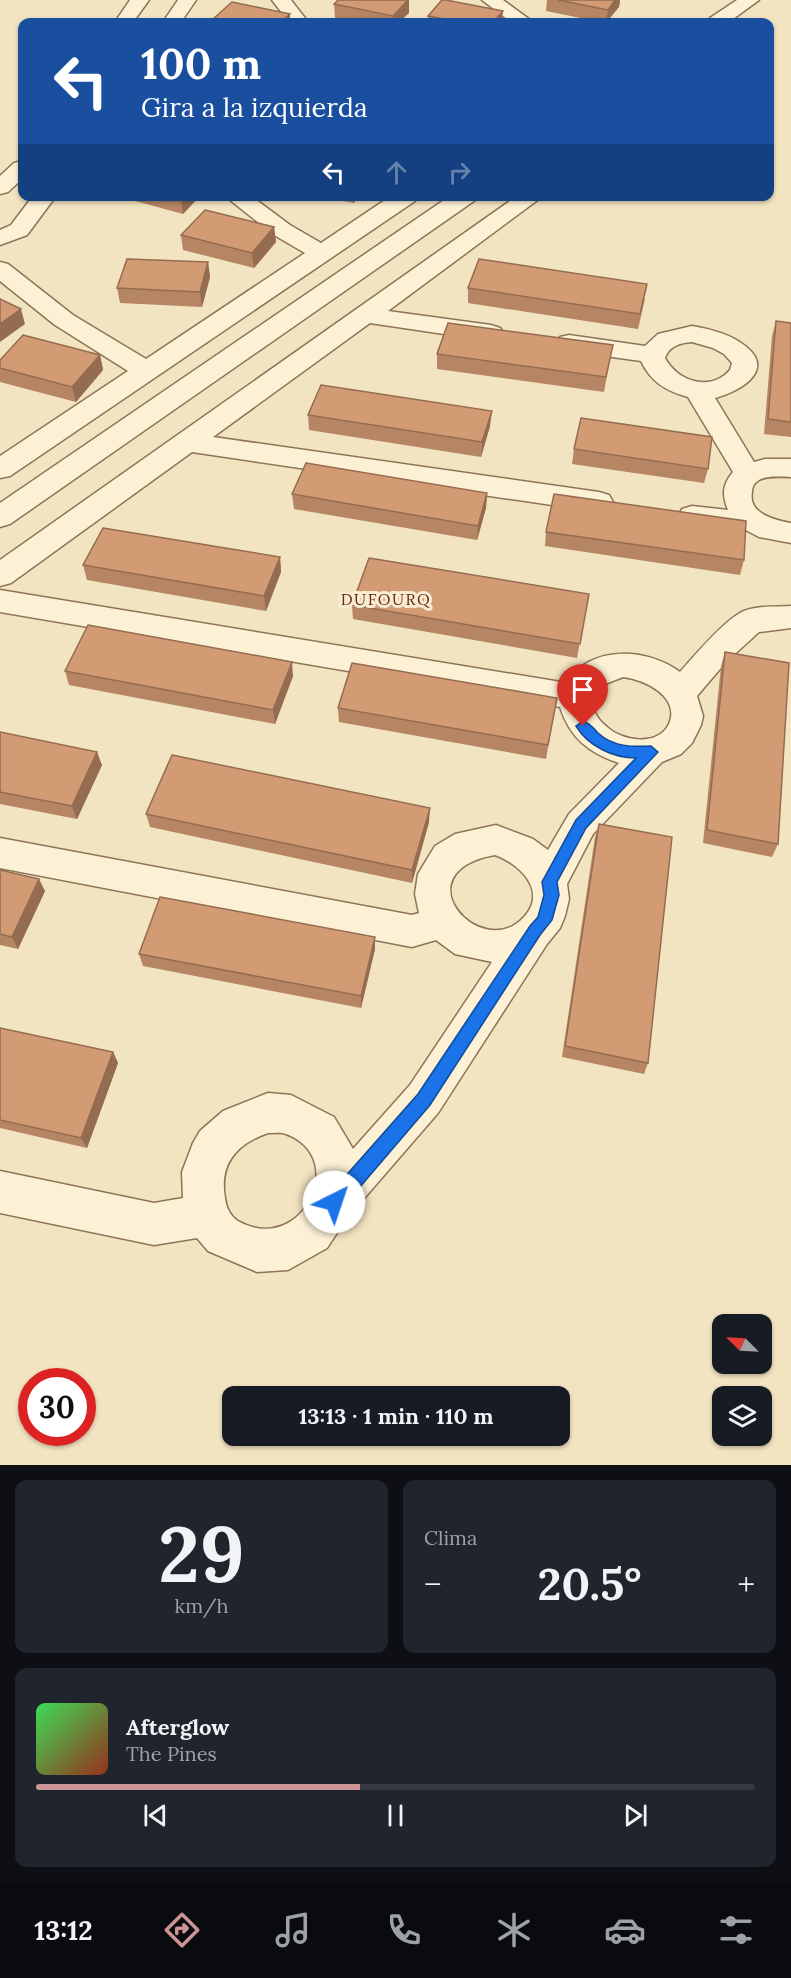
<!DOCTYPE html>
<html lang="es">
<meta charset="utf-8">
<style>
:root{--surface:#171b24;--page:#20242c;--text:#f1f3f6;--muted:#9ea1a6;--line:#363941;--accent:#cd9497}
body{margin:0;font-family:Lora,serif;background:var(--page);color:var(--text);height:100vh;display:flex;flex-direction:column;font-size:22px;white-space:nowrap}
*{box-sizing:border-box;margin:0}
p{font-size:20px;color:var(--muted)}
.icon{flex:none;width:33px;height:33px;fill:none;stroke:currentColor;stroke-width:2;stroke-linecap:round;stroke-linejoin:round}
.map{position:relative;height:1465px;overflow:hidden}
.sheet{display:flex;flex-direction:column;gap:15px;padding:15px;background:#0d0f14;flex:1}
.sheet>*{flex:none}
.banner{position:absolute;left:18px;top:18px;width:756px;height:183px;border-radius:12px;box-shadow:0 2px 4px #0004;background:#1a4fa0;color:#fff;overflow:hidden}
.needle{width:39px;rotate:294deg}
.buttons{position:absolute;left:712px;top:1314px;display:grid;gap:12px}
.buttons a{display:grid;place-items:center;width:60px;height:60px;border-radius:12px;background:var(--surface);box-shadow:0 2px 4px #0004;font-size:30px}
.speed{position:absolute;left:18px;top:1368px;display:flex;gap:12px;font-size:30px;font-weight:700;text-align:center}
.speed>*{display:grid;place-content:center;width:78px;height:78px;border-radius:50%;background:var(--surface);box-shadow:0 2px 4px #0004;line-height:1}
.speed .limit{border:9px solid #d22;background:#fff;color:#111}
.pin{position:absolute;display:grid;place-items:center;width:51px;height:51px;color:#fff;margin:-62px -26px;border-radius:50% 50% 50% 0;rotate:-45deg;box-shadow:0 0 6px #0007}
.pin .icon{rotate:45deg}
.me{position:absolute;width:66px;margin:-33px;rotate:41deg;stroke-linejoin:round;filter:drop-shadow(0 0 4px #0008)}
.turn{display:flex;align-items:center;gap:21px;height:126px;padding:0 24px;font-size:27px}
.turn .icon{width:78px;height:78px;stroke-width:2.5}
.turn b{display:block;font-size:42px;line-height:51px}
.lanes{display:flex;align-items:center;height:57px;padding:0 24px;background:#0003;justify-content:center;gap:30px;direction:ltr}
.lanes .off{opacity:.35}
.big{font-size:45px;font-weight:800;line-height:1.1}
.sheet .widget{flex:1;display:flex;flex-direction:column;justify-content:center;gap:9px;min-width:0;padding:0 21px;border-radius:12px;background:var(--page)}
.sheet .dial{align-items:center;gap:0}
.dial b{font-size:78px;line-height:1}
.song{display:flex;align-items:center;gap:18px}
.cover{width:72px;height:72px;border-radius:9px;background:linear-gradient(135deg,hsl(130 70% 55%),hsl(10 70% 35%))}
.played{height:6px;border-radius:3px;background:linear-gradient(90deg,var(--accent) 45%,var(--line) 45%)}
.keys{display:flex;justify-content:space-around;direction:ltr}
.heat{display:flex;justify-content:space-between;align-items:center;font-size:33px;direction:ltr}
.sheet .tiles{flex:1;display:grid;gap:15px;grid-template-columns:1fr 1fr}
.widget:last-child{grid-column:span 2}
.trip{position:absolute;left:222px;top:1386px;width:348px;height:60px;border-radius:12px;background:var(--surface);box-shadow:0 2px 4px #0004;font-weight:800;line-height:60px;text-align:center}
.tab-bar{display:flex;height:96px;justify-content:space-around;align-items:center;background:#090b0e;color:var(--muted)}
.tab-bar .icon{width:42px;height:42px}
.tab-bar .active{color:var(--accent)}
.tab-bar b{font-size:27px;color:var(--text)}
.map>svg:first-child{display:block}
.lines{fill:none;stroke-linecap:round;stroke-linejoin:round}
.minor-casing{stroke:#8d7457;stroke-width:3}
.minor{fill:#fcf0d5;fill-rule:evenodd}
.wall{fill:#b58564}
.shaded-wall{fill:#946c51}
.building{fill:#d39b74;stroke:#946c51;stroke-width:1.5}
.route{fill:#1a73e8;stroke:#114b97;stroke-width:1.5}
.labels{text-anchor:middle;stroke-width:6;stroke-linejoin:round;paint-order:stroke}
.neighbourhood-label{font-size:16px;letter-spacing:1.5px;fill:#6c2918;stroke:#f8edd1}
</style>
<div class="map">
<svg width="791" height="1465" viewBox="0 0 791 1465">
<rect width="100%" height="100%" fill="#f2e3c1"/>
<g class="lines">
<defs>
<g id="minor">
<polygon points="130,0 149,0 133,22 115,22"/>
<polygon points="178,0 196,0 181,22 163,22"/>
<polygon points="272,0 291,0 308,22 289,22"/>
<polygon points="482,0 503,0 533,22 511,22"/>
<polygon points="737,0 759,0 729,22 708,22 710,18"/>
<polygon points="22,161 22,179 8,192 0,194 0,176 14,163"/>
<polygon points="33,196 56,196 27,235 0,245 0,230 11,225"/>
<polygon points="225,196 251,196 290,225 321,243 391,196 418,196 415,201 10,476 0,478 0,456 128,371 55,325 0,281 0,262 8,264 73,315 146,359 305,253 274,235"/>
<polygon points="450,196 477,196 474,201 10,524 0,527 0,503"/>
<polygon points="517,196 543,196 388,311 491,325 500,328 504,333 500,338 491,341 370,323 213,437 599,492 609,495 613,502 609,509 599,512 192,452 11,583 0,586 0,560"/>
<path d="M 692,326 C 709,329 727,333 741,343 C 779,368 742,391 715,398 L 754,462 L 765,459 L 791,459 L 791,477 C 781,477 768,475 759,480 C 754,483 752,487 752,492 C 748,514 775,520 791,523 L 791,543 L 759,537 L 742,528 L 731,531 L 682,523 L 678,516 L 682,509 L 692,506 L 728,510 C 722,495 722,485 733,472 L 688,397 C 666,391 651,382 641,361 L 569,351 L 560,349 L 556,343 L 560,337 L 569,335 L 645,346 L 658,334 ZM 692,342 L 713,348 L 724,354 L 732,363 L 730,370 C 711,392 678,382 665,358 C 669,346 680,343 692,342 Z"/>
<path d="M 0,590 L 567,683 C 590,644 648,648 680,672 C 694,656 722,623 740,613 C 753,605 776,607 791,606 L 791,628 L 759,632 L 726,662 L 697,696 L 703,716 L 701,725 L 692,743 L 681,754 L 662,762 L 593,834 L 567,884 L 569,899 L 565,916 L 560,928 L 547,944 L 438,1113 L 347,1218 L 327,1248 L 288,1270 L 257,1272 L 208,1251 L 197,1238 L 154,1245 L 0,1213 L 0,1171 L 154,1203 L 183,1198 L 182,1172 L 193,1143 L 200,1131 L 223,1111 L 268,1093 L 291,1095 L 334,1117 L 353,1149 L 410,1085 L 492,962 L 455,954 L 436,940 L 412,947 L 0,868 L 0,838 L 412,915 L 419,913 L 415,894 L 418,874 L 435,846 L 455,834 L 496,825 L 533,839 L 548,850 L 569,814 L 619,763 C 589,753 570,738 560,707 L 0,612 ZM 623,677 C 643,679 681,696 669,724 C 658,747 622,741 607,727 C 596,718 591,709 594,694 L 605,684 ZM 495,855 C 520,864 548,891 524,917 C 481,964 399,872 495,855 ZM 268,1133 C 274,1133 281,1132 286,1134 C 351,1158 301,1257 238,1221 C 230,1216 226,1207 225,1198 C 219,1164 236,1144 268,1133 Z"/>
</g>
</defs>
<!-- minor casing -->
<use href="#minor" class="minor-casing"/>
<!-- minor -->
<use href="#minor" class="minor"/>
</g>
<!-- wall -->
<g class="wall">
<polygon points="338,0 409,0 409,13 399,22 358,22 335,18 334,4"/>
<polygon points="441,0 446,0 502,22 428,22 428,16"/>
<polygon points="547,0 620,0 619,7 607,22 600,22 546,11"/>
<polygon points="290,14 290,22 213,22 213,19"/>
<polygon points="117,196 200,196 183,214"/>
<polygon points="316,196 358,196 354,203"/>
<polygon points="274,227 276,242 254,268 183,250 181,235"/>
<polygon points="208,262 210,277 202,307 120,303 117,288"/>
<polygon points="468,288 645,299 638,329 468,303"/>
<polygon points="776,321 791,323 791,437 764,434 772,336"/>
<polygon points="437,354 610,359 604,392 437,369"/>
<polygon points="100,355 103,370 76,402 0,382 0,360"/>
<polygon points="308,415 490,426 481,457 309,430"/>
<polygon points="574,449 708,469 704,483 572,464"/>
<polygon points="487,493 486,508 477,540 294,509 292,494"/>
<polygon points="546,532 744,560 740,575 545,546"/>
<polygon points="280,557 281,572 266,611 87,580 83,565"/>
<polygon points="589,594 577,658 353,619 352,605"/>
<polygon points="725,652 778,844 772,857 703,843 721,666"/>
<polygon points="65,671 293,676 275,724 69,685"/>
<polygon points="557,698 546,759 339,722 338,708"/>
<polygon points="0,732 102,765 77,819 0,804"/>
<polygon points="146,814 429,822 412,883 150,827"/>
<polygon points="599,824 648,1063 644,1074 562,1057 595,837"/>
<polygon points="0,870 45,891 18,949 0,945"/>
<polygon points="375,937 375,949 361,1008 143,966 139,954"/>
<polygon points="0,1028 113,1052 118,1063 87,1148 0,1128"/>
</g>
<!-- shaded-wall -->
<g class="shaded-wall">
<polygon points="408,0 409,0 409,13 399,22 393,22 393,16"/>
<polygon points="615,0 620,0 619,7 606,22 608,10"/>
<polygon points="503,11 502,22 493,22"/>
<polygon points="290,14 290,22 281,22"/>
<polygon points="183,196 200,196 183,214 181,199"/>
<polygon points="354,196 358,196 354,203"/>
<polygon points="274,227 276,242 254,268 252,253"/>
<polygon points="208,262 210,277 202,307 200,292"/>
<polygon points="21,309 25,324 0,342 0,324"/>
<polygon points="100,355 103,370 76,402 72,387"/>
<polygon points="492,411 490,426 481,457 482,442"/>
<polygon points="487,493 486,508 477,540 478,526"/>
<polygon points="280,557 281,572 266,611 264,596"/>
<polygon points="292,662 293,676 275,724 273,710"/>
<polygon points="97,752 102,765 77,819 72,806"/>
<polygon points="430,808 429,822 412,883 412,870"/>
<polygon points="39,879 45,891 18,949 12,937"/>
<polygon points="375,937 375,949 361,1008 361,996"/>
<polygon points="113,1052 118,1063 87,1148 81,1138"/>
</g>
<!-- building -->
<g class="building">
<polygon points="338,0 408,0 393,16 334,4"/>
<polygon points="442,0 446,0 503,11 493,22 460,22 428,16"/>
<polygon points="558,0 615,0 608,10"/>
<polygon points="232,2 290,14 281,22 229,22 213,19"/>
<polygon points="169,196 183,196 181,199"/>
<polygon points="205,210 274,227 252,253 181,235"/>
<polygon points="127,259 208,262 200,292 117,288"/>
<polygon points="479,259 647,284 640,314 468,288"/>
<polygon points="0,299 21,309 0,324"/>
<polygon points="776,321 791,323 791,422 768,419"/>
<polygon points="448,323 613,345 606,377 437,354"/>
<polygon points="23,335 100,355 72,387 0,368 0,360"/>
<polygon points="321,385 492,411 482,442 308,415"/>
<polygon points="581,418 712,437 708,469 574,449"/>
<polygon points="306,463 487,493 478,526 292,494"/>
<polygon points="554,494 746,521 744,560 546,532"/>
<polygon points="103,528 280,557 264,596 83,565"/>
<polygon points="369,558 589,594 580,644 352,605"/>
<polygon points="88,625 292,662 273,710 65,671"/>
<polygon points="725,652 789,663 778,844 707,830"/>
<polygon points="352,663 557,698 548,745 338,708"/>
<polygon points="0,732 97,752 72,806 0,792"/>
<polygon points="172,755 430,808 412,870 146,814"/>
<polygon points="599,824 672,837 648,1063 565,1046"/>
<polygon points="0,870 39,879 12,937 0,934"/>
<polygon points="160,897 375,937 361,996 139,954"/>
<polygon points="0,1028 113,1052 81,1138 0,1120"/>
</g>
<!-- route -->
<path class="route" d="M 583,721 C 590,723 593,728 598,733 C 613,747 632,747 651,746 L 658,752 L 586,828 L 557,882 L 559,895 L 552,920 L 540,935 L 430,1105 L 341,1209 L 334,1211 L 328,1209 L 326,1202 L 328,1196 L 418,1094 L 530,926 L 538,917 L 544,895 L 542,882 L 576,820 L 636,758 C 613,758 588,746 576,726 Z"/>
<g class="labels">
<!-- neighbourhood labels -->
<g class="neighbourhood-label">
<text x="386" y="605">DUFOURQ</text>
</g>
</g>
</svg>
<div class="buttons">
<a><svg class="needle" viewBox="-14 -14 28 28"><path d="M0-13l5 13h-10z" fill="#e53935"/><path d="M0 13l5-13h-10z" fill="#9ea1a6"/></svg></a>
<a><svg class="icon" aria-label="layers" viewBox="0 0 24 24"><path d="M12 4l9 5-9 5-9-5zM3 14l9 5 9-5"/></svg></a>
</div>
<div class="speed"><div class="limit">30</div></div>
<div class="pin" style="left:583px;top:726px;background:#d93025"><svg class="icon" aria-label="arrive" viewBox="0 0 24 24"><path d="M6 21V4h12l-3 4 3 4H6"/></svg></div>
<svg class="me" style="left:334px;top:1202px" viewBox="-20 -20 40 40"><circle r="19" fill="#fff"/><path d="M0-13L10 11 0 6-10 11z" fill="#1a73e8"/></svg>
<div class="trip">13:13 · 1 min · 110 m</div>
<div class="banner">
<div class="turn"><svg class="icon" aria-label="left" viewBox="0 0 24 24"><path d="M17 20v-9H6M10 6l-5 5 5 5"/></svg><div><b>100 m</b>Gira a la izquierda</div></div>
<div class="lanes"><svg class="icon" aria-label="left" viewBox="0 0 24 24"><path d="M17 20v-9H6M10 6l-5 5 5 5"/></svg><svg class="icon off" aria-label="ahead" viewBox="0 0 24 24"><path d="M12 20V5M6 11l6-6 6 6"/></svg><svg class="icon off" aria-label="right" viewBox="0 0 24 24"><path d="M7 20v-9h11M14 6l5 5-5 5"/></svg></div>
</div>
</div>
<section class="sheet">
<div class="tiles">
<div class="widget dial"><b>29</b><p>km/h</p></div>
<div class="widget"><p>Clima</p>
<div class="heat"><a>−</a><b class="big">20.5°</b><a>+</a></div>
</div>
<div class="widget">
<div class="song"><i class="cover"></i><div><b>Afterglow</b><p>The Pines</p></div></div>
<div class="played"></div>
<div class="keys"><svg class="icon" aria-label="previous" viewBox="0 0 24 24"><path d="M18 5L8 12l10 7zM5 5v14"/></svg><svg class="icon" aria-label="pause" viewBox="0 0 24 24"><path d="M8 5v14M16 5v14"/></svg><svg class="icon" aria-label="next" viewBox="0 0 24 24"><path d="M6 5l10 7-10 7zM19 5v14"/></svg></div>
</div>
</div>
</section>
<nav class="tab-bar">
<b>13:12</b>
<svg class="icon active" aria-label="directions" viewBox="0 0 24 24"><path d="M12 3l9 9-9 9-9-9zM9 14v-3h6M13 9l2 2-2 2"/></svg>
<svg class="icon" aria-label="music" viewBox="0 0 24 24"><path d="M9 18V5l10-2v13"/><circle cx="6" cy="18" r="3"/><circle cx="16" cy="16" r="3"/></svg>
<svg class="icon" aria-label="phone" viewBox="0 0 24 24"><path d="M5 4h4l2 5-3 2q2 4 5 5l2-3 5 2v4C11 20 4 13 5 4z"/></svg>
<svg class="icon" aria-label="climate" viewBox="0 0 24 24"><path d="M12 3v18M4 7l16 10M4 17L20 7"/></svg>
<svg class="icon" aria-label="car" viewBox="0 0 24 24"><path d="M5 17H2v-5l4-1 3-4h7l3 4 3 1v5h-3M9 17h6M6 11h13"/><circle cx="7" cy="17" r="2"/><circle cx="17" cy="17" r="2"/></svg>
<svg class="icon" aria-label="filters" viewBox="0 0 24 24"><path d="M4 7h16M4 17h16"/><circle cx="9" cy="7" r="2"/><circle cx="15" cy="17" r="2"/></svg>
</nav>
